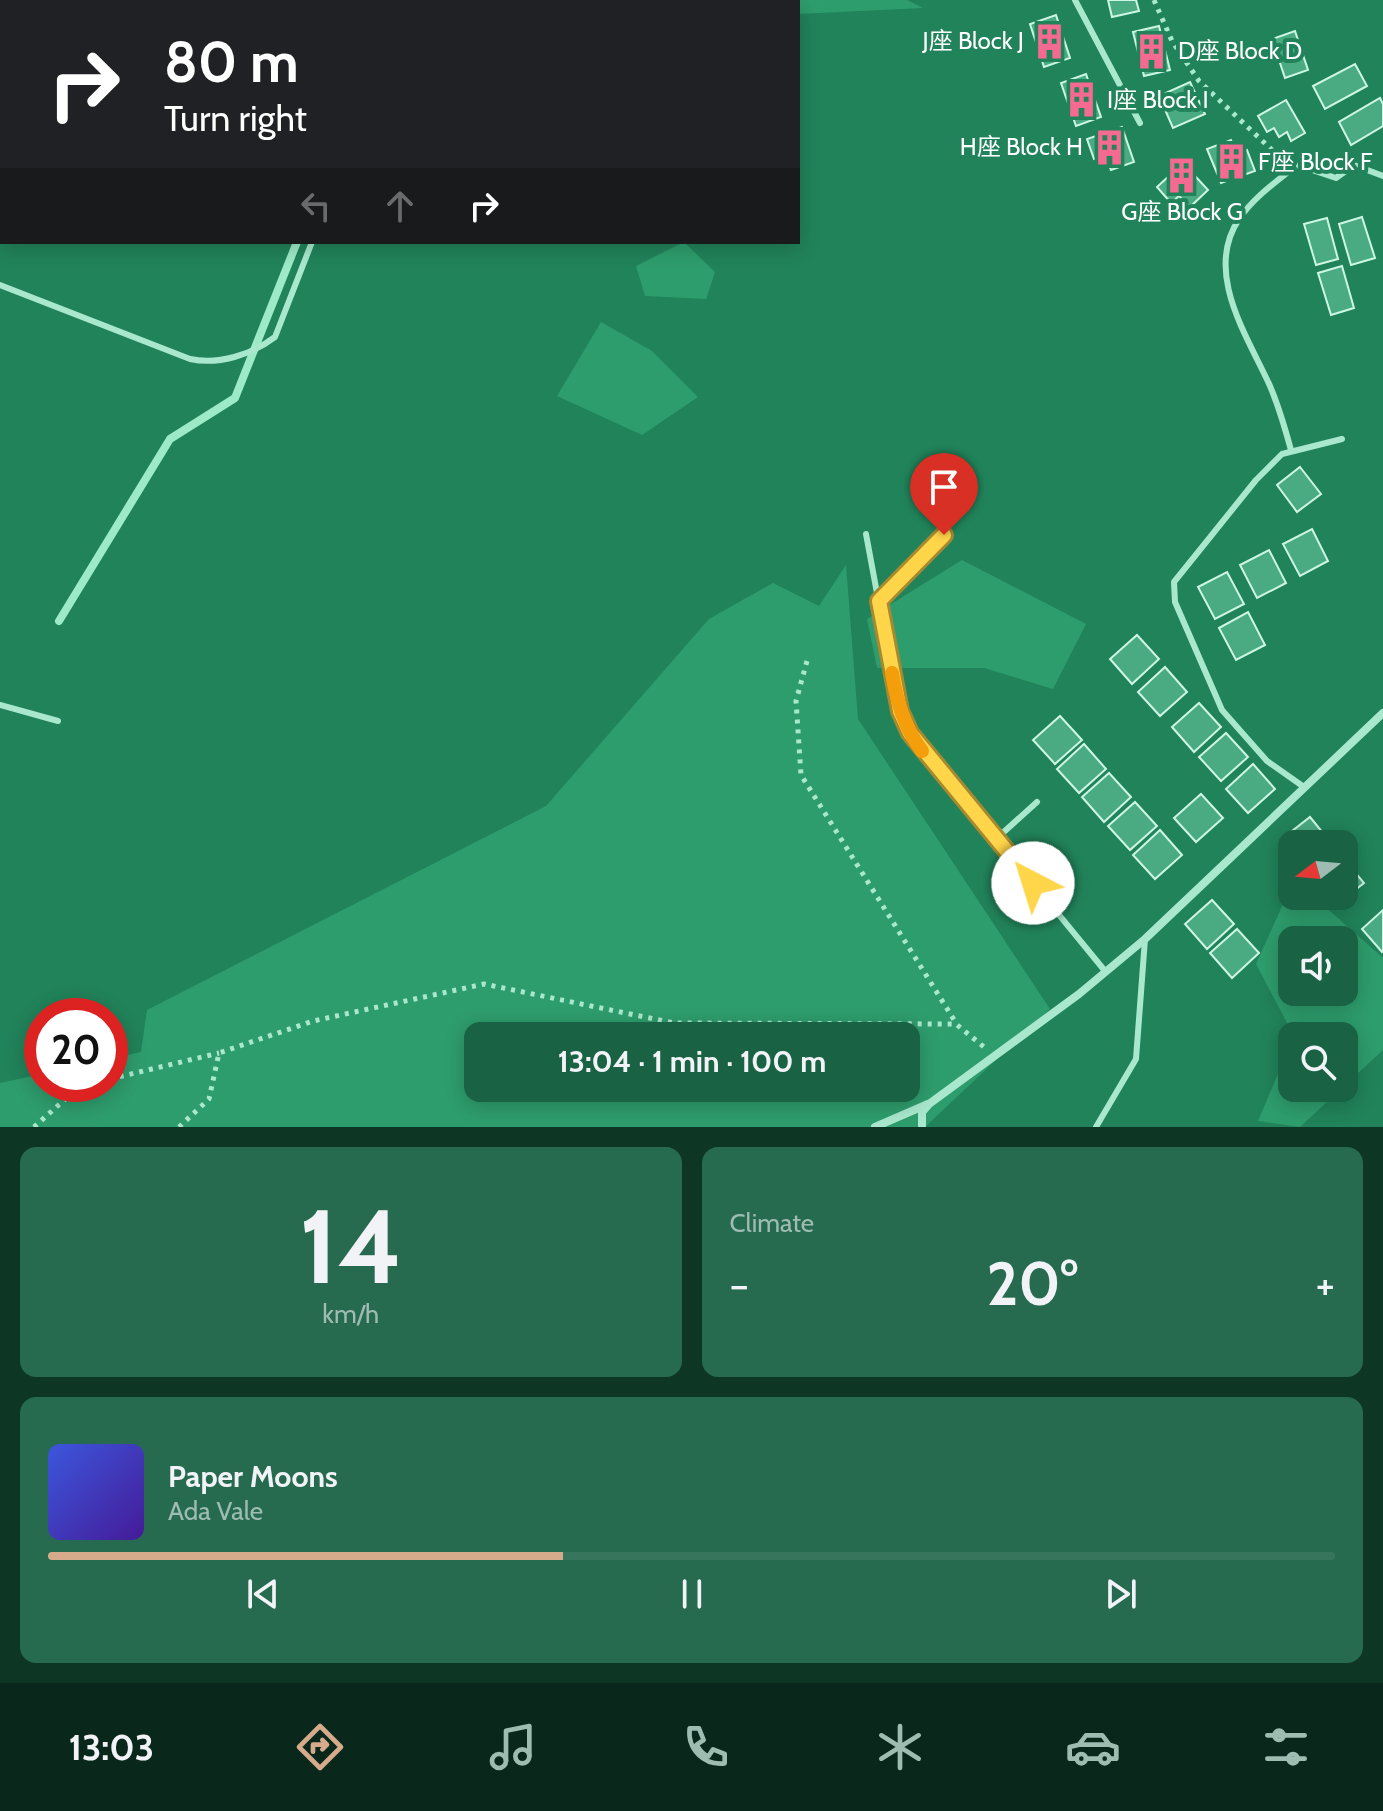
<!DOCTYPE html>
<meta charset="utf-8">
<style>
:root{--surface:#196244;--page:#266b4f;--text:#f1f3f6;--muted:#9fbcb2;--line:#37765d;--accent:#d6ab8b}
body{margin:0;font-family:Cabin,"Noto Sans TC",sans-serif;background:var(--page);color:var(--text);height:100vh;display:flex;flex-direction:column;font-size:30px;white-space:nowrap}
*{box-sizing:border-box;margin:0}
p{font-size:26px;color:var(--muted)}
.icon{flex:none;width:44px;height:44px;fill:none;stroke:currentColor;stroke-width:2;stroke-linecap:round;stroke-linejoin:round}
.map{position:relative;height:1127px;overflow:hidden}
.drawer{display:flex;flex-direction:column;gap:20px;padding:20px;background:#0e3625;flex:1}
.drawer>*{flex:none}
.banner{position:absolute;left:0px;top:0px;width:800px;height:244px;box-shadow:0 4px 20px #0003;background:#202124;color:#fff;overflow:hidden}
.needle{width:52px;rotate:254deg}
.buttons{position:absolute;left:1278px;top:830px;display:grid;gap:16px}
.buttons a{display:grid;place-items:center;width:80px;height:80px;border-radius:16px;background:var(--surface);box-shadow:0 4px 20px #0003;font-size:40px}
.speed{position:absolute;left:24px;top:998px;display:flex;gap:16px;font-size:40px;font-weight:700;text-align:center}
.speed>*{display:grid;place-content:center;width:104px;height:104px;border-radius:50%;background:var(--surface);box-shadow:0 4px 20px #0003;line-height:1}
.speed .limit{border:12px solid #d22;background:#fff;color:#111}
.pin{position:absolute;display:grid;place-items:center;width:68px;height:68px;color:#fff;margin:-82px -34px;border-radius:50% 50% 50% 0;rotate:-45deg;box-shadow:0 0 8px #0007}
.pin .icon{rotate:45deg}
.me{position:absolute;width:88px;margin:-44px;rotate:320deg;stroke-linejoin:round;filter:drop-shadow(0 0 6px #0008)}
.turn{display:flex;align-items:center;gap:28px;height:168px;padding:0 32px;font-size:36px}
.turn .icon{width:104px;height:104px;stroke-width:2.5}
.turn b{display:block;font-size:56px;line-height:68px}
.lanes{display:flex;align-items:center;height:76px;padding:0 32px;background:#0003;justify-content:center;gap:40px;direction:ltr}
.lanes .off{opacity:.35}
.big{font-size:60px;font-weight:700;line-height:1.1}
.drawer .widget{flex:1;display:flex;flex-direction:column;justify-content:center;gap:12px;min-width:0;padding:0 28px;border-radius:16px;background:var(--page)}
.drawer .dial{align-items:center;gap:0}
.dial b{font-size:104px;line-height:1}
.song{display:flex;align-items:center;gap:24px}
.cover{width:96px;height:96px;border-radius:12px;background:linear-gradient(135deg,hsl(230 70% 55%),hsl(260 70% 35%))}
.played{height:8px;border-radius:4px;background:linear-gradient(90deg,var(--accent) 40%,var(--line) 40%)}
.keys{display:flex;justify-content:space-around;direction:ltr}
.heat{display:flex;justify-content:space-between;align-items:center;font-size:44px;direction:ltr}
.drawer .tiles{flex:1;display:grid;gap:20px;grid-template-columns:1fr 1fr}
.widget:last-child{grid-column:span 2}
.trip{position:absolute;left:464px;top:1022px;width:456px;height:80px;border-radius:16px;background:var(--surface);box-shadow:0 4px 20px #0003;font-weight:700;line-height:80px;text-align:center}
.menu{display:flex;height:128px;justify-content:space-around;align-items:center;background:#0a271b;color:var(--muted)}
.menu .icon{width:56px;height:56px}
.menu .on{color:var(--accent)}
.menu b{font-size:36px;color:var(--text)}
.map>svg:first-child{display:block}
.green{fill:#2e9d6d;fill-rule:evenodd}
.lines{fill:none;stroke-linecap:round;stroke-linejoin:round}
.stream{stroke:#9deac7;stroke-width:8}
.building{fill:#4aab82;stroke:#cdf6e4;stroke-width:2}
.path{stroke:#a9e8cd;stroke-width:5;stroke-dasharray:4 6;stroke-linecap:butt}
.lane{stroke:#a9e8cd;stroke-width:6}
.street{stroke:#a9e8cd;stroke-width:8}
.route-casing{stroke:#a68a30;stroke-width:20}
.route{stroke:#ffd54a;stroke-width:14}
.slow{stroke:#f59e0b;stroke-width:14}
.labels{text-anchor:middle;stroke-width:8;stroke-linejoin:round;paint-order:stroke}
.poi-label{font-size:24px;fill:#fff;stroke:#21835a;text-anchor:start}
</style>
<div class="map">
<svg width="1383" height="1127" viewBox="0 0 1383 1127">
<rect width="100%" height="100%" fill="#21835a"/>
<!-- green -->
<g class="green">
<polygon points="538,0 907,0 923,8 798,14 798,2 536,2"/>
<polygon points="684,242 715,272 706,299 645,296 636,266"/>
<polygon points="601,322 652,351 698,397 642,435 557,396"/>
<polygon points="962,560 1086,624 1053,689 984,668 877,668 867,619"/>
<path d="M 846,565 L 858,719 L 1050,1009 L 925,1127 L 0,1127 L 0,1083 L 42,1074 L 42,1084 L 110,1084 L 110,1059 L 141,1052 L 147,1010 L 546,806 L 709,619 L 773,583 L 819,606 ZM 478,1036 L 906,1036 L 906,1088 L 478,1088 Z"/>
<path d="M 1292,884 L 1292,896 L 1313,896 L 1383,958 L 1383,1050 L 1344,1086 L 1344,1036 L 1294,1036 L 1256,964 ZM 1344,940 L 1344,992 L 1292,992 L 1292,940 Z"/>
<polygon points="1292,1041 1292,1088 1342,1088 1300,1127 1258,1121"/>
</g>
<g class="lines">
<!-- stream -->
<g class="stream">
<polyline points="629,2 636,0"/>
<polyline points="0,45 2,45"/>
<polyline points="59,621 170,439 235,398 297,242"/>
</g>
</g>
<!-- building -->
<g class="building">
<polygon points="1108,0 1136,0 1139,11 1112,17"/>
<polygon points="1056,15 1070,58 1044,67 1030,24"/>
<polygon points="1159,26 1170,70 1144,76 1133,32"/>
<polygon points="1295,31 1308,70 1285,78 1272,39"/>
<polygon points="1355,64 1367,86 1325,109 1313,86"/>
<polygon points="1086,74 1101,117 1076,126 1061,83"/>
<polygon points="1190,82 1205,114 1173,128 1159,96"/>
<polygon points="1380,98 1383,104 1383,126 1351,145 1339,122"/>
<polygon points="1286,100 1305,133 1291,141 1287,132 1279,137 1274,128 1267,132 1258,116"/>
<polygon points="1122,127 1134,162 1111,170 1105,155 1094,159 1087,139"/>
<polygon points="1231,140 1236,154 1247,150 1255,171 1221,183 1207,149"/>
<polygon points="1183,163 1208,190 1190,207 1179,196 1171,203 1157,187"/>
<polygon points="1362,217 1375,258 1351,265 1339,224"/>
<polygon points="1327,218 1338,259 1316,265 1304,224"/>
<polygon points="1342,266 1354,308 1331,315 1318,273"/>
<polygon points="1300,467 1321,494 1297,512 1277,485"/>
<polygon points="1312,529 1328,561 1300,576 1283,544"/>
<polygon points="1269,550 1286,583 1257,598 1240,565"/>
<polygon points="1227,572 1244,604 1215,619 1198,587"/>
<polygon points="1248,612 1265,645 1236,660 1219,628"/>
<polygon points="1137,635 1159,659 1132,684 1110,659"/>
<polygon points="1165,667 1187,692 1160,716 1138,692"/>
<polygon points="1199,703 1221,727 1194,752 1172,727"/>
<polygon points="1060,716 1082,740 1055,764 1033,740"/>
<polygon points="1226,733 1248,757 1221,781 1199,757"/>
<polygon points="1084,744 1106,769 1079,793 1057,769"/>
<polygon points="1253,764 1275,789 1248,813 1226,789"/>
<polygon points="1109,773 1131,797 1104,822 1082,797"/>
<polygon points="1201,794 1223,818 1196,842 1174,818"/>
<polygon points="1135,802 1157,826 1130,850 1108,826"/>
<polygon points="1310,817 1332,844 1294,844 1287,835"/>
<polygon points="1160,830 1182,855 1155,879 1133,855"/>
<polygon points="1344,859 1364,883 1341,901 1336,896 1344,896"/>
<polygon points="1212,900 1234,924 1207,949 1185,924"/>
<polygon points="1383,910 1383,951 1382,952 1362,929"/>
<polygon points="1237,929 1259,953 1232,978 1210,953"/>
</g>
<g class="lines">
<!-- path -->
<g class="path">
<polyline points="1154,0 1172,41 1199,81 1273,151 1283,157"/>
<polyline points="807,661 796,701 801,775 956,1023"/>
<polyline points="110,1079 219,1053"/>
<polyline points="34,1127 81,1085 87,1084"/>
<polyline points="179,1127 209,1099 219,1053 313,1021 484,984 674,1023 956,1024 984,1047"/>
</g>
<!-- lane -->
<g class="lane">
<polyline points="1075,0 1140,123"/>
<path d="M 0,285 L 190,359 C 219,365 251,355 275,337 L 312,242"/>
<path d="M 1291,450 C 1285,428 1279,407 1270,386 C 1248,337 1203,273 1239,219 C 1254,197 1276,182 1297,165 L 1336,178 L 1354,165 L 1383,176"/>
<polyline points="866,534 895,690 900,711 910,733 1105,971"/>
<polyline points="879,601 944,535"/>
<polyline points="0,705 58,721"/>
<polyline points="1304,787 1267,761 1222,710 1175,602 1174,582 1256,480 1282,454 1342,439"/>
<polyline points="996,839 1037,802"/>
<polyline points="1096,1127 1136,1059 1145,939"/>
</g>
<!-- street -->
<g class="street">
<polyline points="875,1127 928,1104"/>
<polyline points="922,1127 922,1112 929,1104 1079,994 1145,939 1383,713"/>
</g>
</g>
<g class="lines">
<defs>
<polyline id="route" points="944,535 879,601 900,711 910,733 1033,883"/>
</defs>
<!-- route casing -->
<use href="#route" class="route-casing"/>
<!-- route -->
<use href="#route" class="route"/>
<!-- slow -->
<path class="slow" d="M 892,673 C 897,702 904,727 922,751"/>
</g>
<!-- icons -->
<defs>
<symbol id="building-bare" viewBox="-9 -9 18 18"><path d="M-4-6H4V6H1V3H-1V6H-4ZM-2.5-4.3h1.7v1.8h-1.7ZM.8-4.3h1.7v1.8H.8ZM-2.5-1h1.7V.8h-1.7ZM.8-1h1.7V.8H.8Z" fill="#f56a90" stroke="#21835a" stroke-width="2.5" paint-order="stroke"/></symbol>
</defs>
<g fill-rule="evenodd">
<use href="#building-bare" x="1024" y="16" width="51" height="51"/>
<use href="#building-bare" x="1126" y="26" width="51" height="51"/>
<use href="#building-bare" x="1056" y="74" width="51" height="51"/>
<use href="#building-bare" x="1084" y="122" width="51" height="51"/>
<use href="#building-bare" x="1206" y="136" width="51" height="51"/>
<use href="#building-bare" x="1156" y="150" width="51" height="51"/>
</g>
<g class="labels">
<!-- poi labels -->
<g class="poi-label">
<text x="1024" y="49" text-anchor="end">J座 Block J</text>
<text x="1178" y="59">D座 Block D</text>
<text x="1107" y="108">I座 Block I</text>
<text x="1083" y="155" text-anchor="end">H座 Block H</text>
<text x="1258" y="170">F座 Block F</text>
<text x="1182" y="220" text-anchor="middle">G座 Block G</text>
</g>
</g>
</svg>
<div class="buttons">
<a><svg class="needle" viewBox="-14 -14 28 28"><path d="M0-13l5 13h-10z" fill="#e53935"/><path d="M0 13l5-13h-10z" fill="#9fbcb2"/></svg></a>
<a><svg class="icon" aria-label="sound" viewBox="0 0 24 24"><path d="M4 9h4l5-4v14l-5-4H4zM17 9q2 3 0 6"/></svg></a>
<a><svg class="icon" aria-label="search" viewBox="0 0 24 24"><circle cx="10" cy="10" r="6"/><path d="M15 15l6 6"/></svg></a>
</div>
<div class="speed"><div class="limit">20</div></div>
<div class="pin" style="left:944px;top:535px;background:#d93025"><svg class="icon" aria-label="arrive" viewBox="0 0 24 24"><path d="M6 21V4h12l-3 4 3 4H6"/></svg></div>
<svg class="me" style="left:1033px;top:883px" viewBox="-20 -20 40 40"><circle r="19" fill="#fff"/><path d="M0-13L10 11 0 6-10 11z" fill="#ffd54a"/></svg>
<div class="trip">13:04 · 1 min · 100 m</div>
<div class="banner">
<div class="turn"><svg class="icon" aria-label="right" viewBox="0 0 24 24"><path d="M7 20v-9h11M14 6l5 5-5 5"/></svg><div><b>80 m</b>Turn right</div></div>
<div class="lanes"><svg class="icon off" aria-label="left" viewBox="0 0 24 24"><path d="M17 20v-9H6M10 6l-5 5 5 5"/></svg><svg class="icon off" aria-label="ahead" viewBox="0 0 24 24"><path d="M12 20V5M6 11l6-6 6 6"/></svg><svg class="icon" aria-label="right" viewBox="0 0 24 24"><path d="M7 20v-9h11M14 6l5 5-5 5"/></svg></div>
</div>
</div>
<section class="drawer">
<div class="tiles">
<div class="widget dial"><b>14</b><p>km/h</p></div>
<div class="widget"><p>Climate</p>
<div class="heat"><a>−</a><b class="big">20°</b><a>+</a></div>
</div>
<div class="widget">
<div class="song"><i class="cover"></i><div><b>Paper Moons</b><p>Ada Vale</p></div></div>
<div class="played"></div>
<div class="keys"><svg class="icon" aria-label="previous" viewBox="0 0 24 24"><path d="M18 5L8 12l10 7zM5 5v14"/></svg><svg class="icon" aria-label="pause" viewBox="0 0 24 24"><path d="M8 5v14M16 5v14"/></svg><svg class="icon" aria-label="next" viewBox="0 0 24 24"><path d="M6 5l10 7-10 7zM19 5v14"/></svg></div>
</div>
</div>
</section>
<nav class="menu">
<b>13:03</b>
<svg class="icon on" aria-label="directions" viewBox="0 0 24 24"><path d="M12 3l9 9-9 9-9-9zM9 14v-3h6M13 9l2 2-2 2"/></svg>
<svg class="icon" aria-label="music" viewBox="0 0 24 24"><path d="M9 18V5l10-2v13"/><circle cx="6" cy="18" r="3"/><circle cx="16" cy="16" r="3"/></svg>
<svg class="icon" aria-label="phone" viewBox="0 0 24 24"><path d="M5 4h4l2 5-3 2q2 4 5 5l2-3 5 2v4C11 20 4 13 5 4z"/></svg>
<svg class="icon" aria-label="climate" viewBox="0 0 24 24"><path d="M12 3v18M4 7l16 10M4 17L20 7"/></svg>
<svg class="icon" aria-label="car" viewBox="0 0 24 24"><path d="M5 17H2v-5l4-1 3-4h7l3 4 3 1v5h-3M9 17h6M6 11h13"/><circle cx="7" cy="17" r="2"/><circle cx="17" cy="17" r="2"/></svg>
<svg class="icon" aria-label="filters" viewBox="0 0 24 24"><path d="M4 7h16M4 17h16"/><circle cx="9" cy="7" r="2"/><circle cx="15" cy="17" r="2"/></svg>
</nav>
